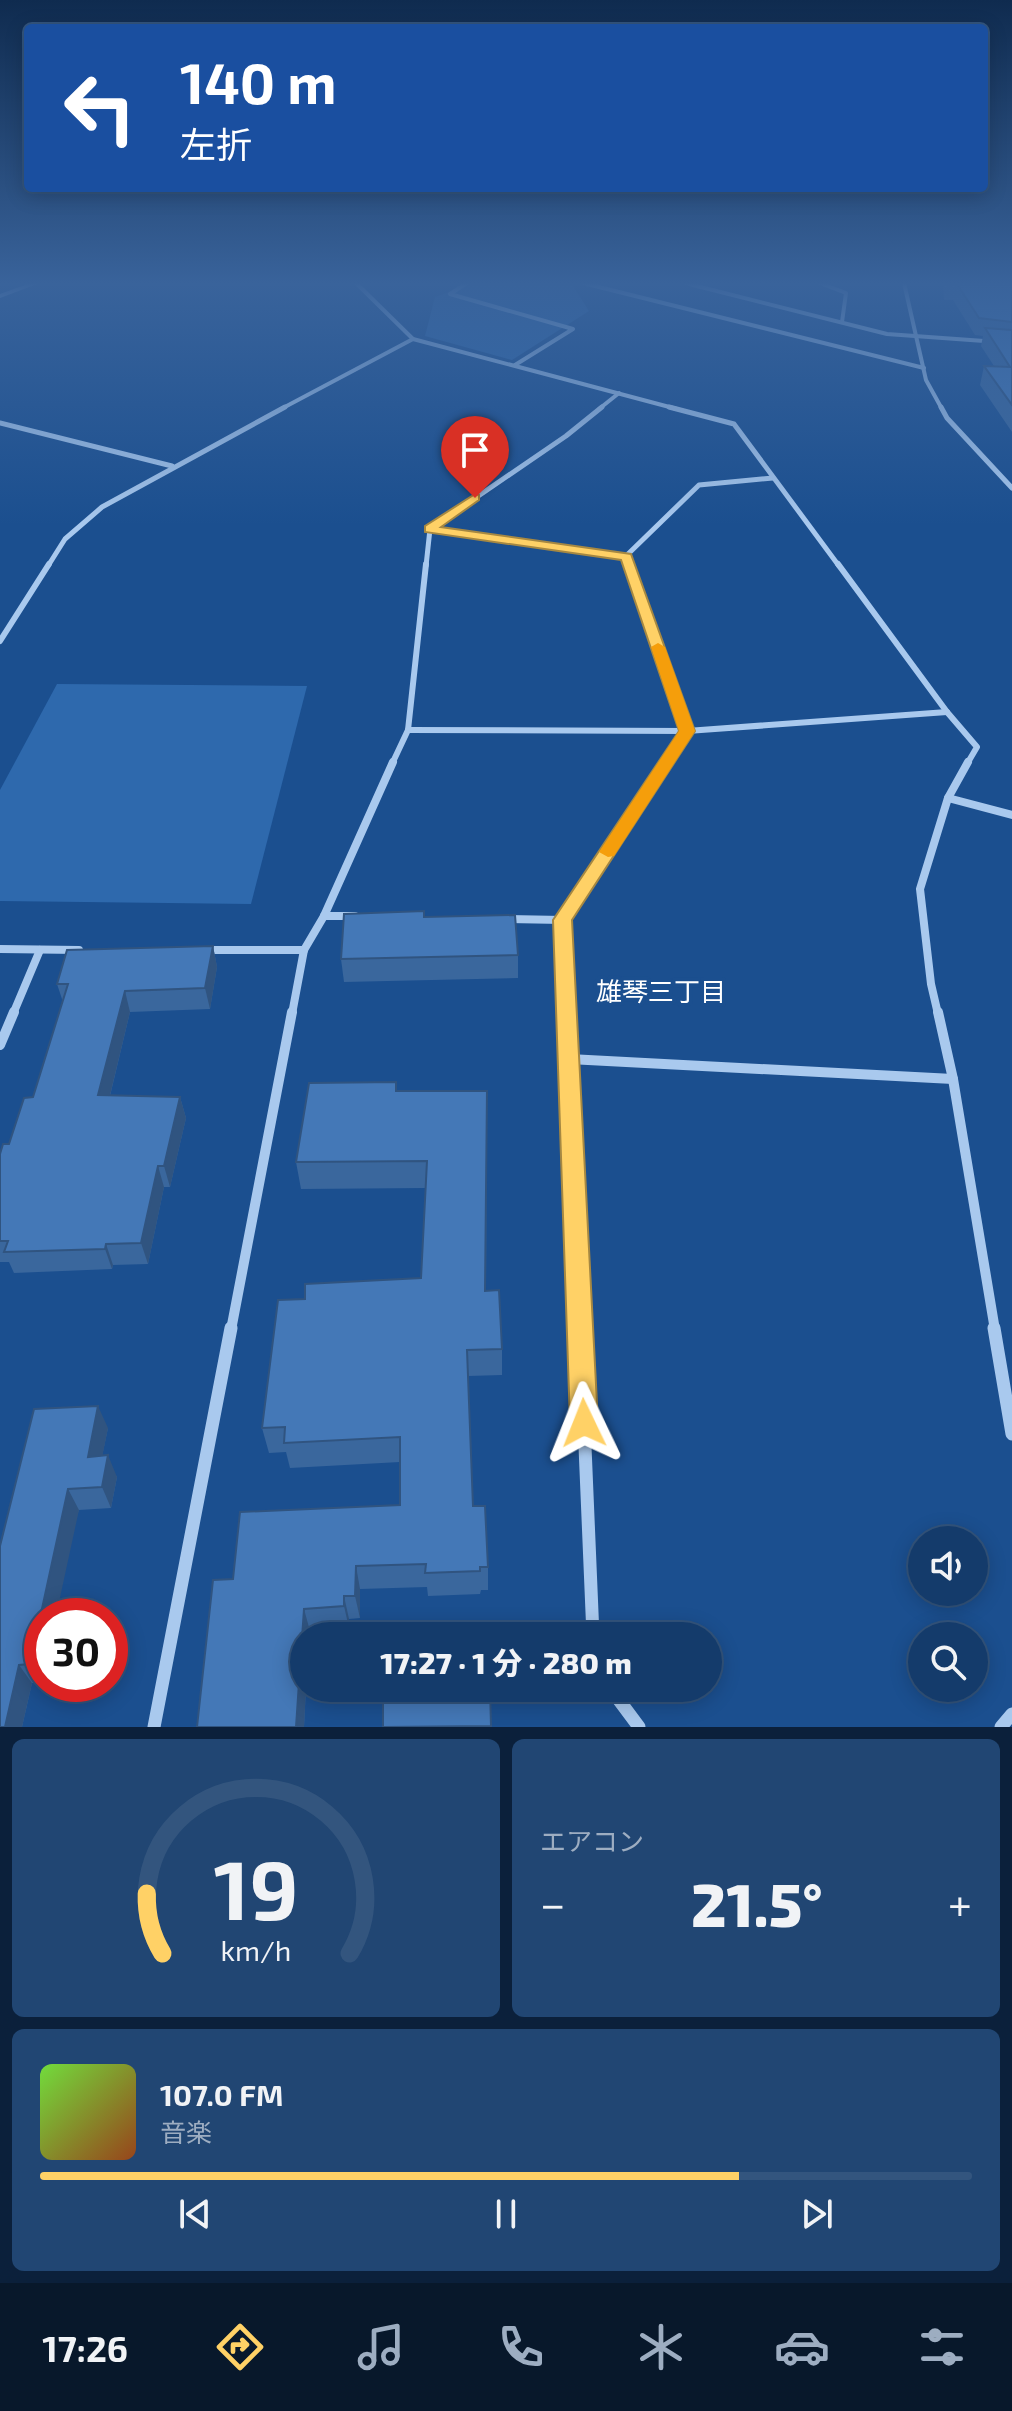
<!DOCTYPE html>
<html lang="ja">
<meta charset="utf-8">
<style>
:root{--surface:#143b6b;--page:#214673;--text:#f1f3f6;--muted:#9dadc1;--line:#33557e;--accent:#ffd166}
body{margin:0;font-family:"Exo 2","Noto Sans JP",sans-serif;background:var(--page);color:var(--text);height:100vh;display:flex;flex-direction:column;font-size:30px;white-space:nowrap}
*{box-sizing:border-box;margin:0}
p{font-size:26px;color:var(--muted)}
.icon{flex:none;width:44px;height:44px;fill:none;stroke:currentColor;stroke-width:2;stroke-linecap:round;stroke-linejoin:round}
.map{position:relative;height:1727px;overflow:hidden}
.details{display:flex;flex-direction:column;gap:12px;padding:12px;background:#0b203b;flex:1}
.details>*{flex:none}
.hud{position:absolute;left:24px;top:24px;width:964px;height:168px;border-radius:8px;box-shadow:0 4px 20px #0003,0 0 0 2px var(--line);background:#1a4fa0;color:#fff;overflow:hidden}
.controls{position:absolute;left:908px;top:1526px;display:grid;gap:16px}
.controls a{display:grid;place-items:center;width:80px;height:80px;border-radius:50%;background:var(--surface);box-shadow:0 4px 20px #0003,0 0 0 2px var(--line);font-size:40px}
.speed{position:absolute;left:24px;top:1598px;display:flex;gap:16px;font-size:40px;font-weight:700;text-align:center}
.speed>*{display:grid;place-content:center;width:104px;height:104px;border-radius:50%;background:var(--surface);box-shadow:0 4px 20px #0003,0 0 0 2px var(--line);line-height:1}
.speed .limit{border:12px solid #d22;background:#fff;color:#111}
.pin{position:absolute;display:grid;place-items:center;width:68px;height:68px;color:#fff;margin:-82px -34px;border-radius:50% 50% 50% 0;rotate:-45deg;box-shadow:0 0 8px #0007}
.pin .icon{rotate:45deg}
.me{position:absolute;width:88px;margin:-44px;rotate:358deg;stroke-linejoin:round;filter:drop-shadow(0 0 6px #0008)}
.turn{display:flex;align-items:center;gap:28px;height:168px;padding:0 24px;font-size:36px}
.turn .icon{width:104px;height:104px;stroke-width:2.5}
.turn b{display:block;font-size:56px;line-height:68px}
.big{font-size:60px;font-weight:800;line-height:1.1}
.details .tile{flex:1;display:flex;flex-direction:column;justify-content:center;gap:12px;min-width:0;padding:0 28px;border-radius:12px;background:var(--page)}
.details .dial{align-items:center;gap:0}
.dial svg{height:208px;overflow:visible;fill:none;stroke:var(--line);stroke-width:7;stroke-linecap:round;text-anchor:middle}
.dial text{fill:var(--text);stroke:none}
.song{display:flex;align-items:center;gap:24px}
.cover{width:96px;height:96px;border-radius:12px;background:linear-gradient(135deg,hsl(100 70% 55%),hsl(20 70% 35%))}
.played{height:8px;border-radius:4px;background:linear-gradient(90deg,var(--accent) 75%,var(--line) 75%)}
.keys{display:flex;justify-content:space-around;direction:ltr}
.heat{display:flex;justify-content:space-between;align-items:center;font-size:44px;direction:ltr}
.details .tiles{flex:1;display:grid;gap:12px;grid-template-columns:1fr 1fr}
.tile:last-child{grid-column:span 2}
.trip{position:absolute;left:290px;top:1622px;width:432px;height:80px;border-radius:40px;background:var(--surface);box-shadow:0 4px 20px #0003,0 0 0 2px var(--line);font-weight:800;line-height:80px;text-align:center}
.dock{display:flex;height:128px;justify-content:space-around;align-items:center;background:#08182b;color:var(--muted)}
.dock .icon{width:56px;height:56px}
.dock .active{color:var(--accent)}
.dock b{font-size:36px;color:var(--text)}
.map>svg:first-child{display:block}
.green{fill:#2e69ad}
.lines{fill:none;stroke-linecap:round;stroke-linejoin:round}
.minor-far5{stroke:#a9c9ee;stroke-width:4}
.minor-far4{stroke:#a9c9ee;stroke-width:5}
.minor-far3{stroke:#a9c9ee;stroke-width:6}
.minor-far2{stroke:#a9c9ee;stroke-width:8}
.minor-far1{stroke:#a9c9ee;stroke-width:10}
.minor{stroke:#a9c9ee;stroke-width:13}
.tertiary{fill:#a9c9ee;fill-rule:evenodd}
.wall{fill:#3a679d}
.shaded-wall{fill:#305480}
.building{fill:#4478b7;stroke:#305480;stroke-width:2}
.route{fill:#ffd166;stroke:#a68842;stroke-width:2}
.slow{fill:#f59e0b}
.labels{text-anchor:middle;stroke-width:8;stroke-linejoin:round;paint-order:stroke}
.neighbourhood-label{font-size:26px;fill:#fff;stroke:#1b4f8f}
</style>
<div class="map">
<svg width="1012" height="1727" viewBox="0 0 1012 1727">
<rect width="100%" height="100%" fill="#1b4f8f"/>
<!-- green -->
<g class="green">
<polygon points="474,283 573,286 589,311 512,360 425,336 435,297"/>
<polygon points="57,684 307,686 251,904 0,901 0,790"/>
</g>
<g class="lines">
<!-- minor-far5 -->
<g class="minor-far5">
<polyline points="356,283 413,339 677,409"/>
<polyline points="467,283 450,294 573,329 515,365"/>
<polyline points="583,283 924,368"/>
<polyline points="685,283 887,334 1012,343"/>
<polyline points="820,283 846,293 842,322"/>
<polyline points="904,283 926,380 942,409"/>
<polyline points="281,409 413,339"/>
<polyline points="599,409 619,393"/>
</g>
<!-- minor-far4 -->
<g class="minor-far4">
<polyline points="669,407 734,424 839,566"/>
<polyline points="941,407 947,418 1012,488"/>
<polyline points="0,423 172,466"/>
<polyline points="431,529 626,556"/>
<polyline points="626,556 699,485 773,478"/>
<polyline points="626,556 629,566"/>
<polyline points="48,566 65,539 102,507 285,407"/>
<polyline points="426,566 430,529 566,436 602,407"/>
</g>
<!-- minor-far3 -->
<g class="minor-far3">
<polyline points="629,564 687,731 665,764"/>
<polyline points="838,564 947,712 977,747 967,764"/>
<polyline points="0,641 49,564"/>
<polyline points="408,730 687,731 947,712"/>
<polyline points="392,764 408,730 426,564"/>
</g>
<!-- minor-far2 -->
<g class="minor-far2">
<polyline points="948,798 1012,815"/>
<polyline points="324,916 355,916"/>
<polyline points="504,919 563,920"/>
<polyline points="0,949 79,950"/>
<polyline points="204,950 304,950"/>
<polyline points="13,1014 40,950"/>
<polyline points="292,1014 304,950 324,916 393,762"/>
<polyline points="567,1014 563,920 666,762"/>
<polyline points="938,1014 931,984 920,889 948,798 968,762"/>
</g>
<!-- minor-far1 -->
<g class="minor-far1">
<polyline points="567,1012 580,1330"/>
<polyline points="938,1012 953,1079 995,1330"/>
<polyline points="0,1045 14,1012"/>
<polyline points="569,1059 953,1079"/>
<polyline points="231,1330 292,1012"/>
</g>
<!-- minor -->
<g class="minor">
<polyline points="580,1328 593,1636"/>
<polyline points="994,1328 1012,1434"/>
<polyline points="610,1688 639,1727"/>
<polyline points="154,1727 231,1328"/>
<polyline points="1001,1727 1012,1714"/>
</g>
<!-- tertiary -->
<polygon class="tertiary" points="30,283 40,283 0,298 0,294"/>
</g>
<!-- wall -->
<g class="wall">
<polygon points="943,283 1012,283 1012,432 980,385 984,366 994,366 981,346 983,336 975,335 953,300 944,300"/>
<polygon points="425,917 518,955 518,978 344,982 341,959"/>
<polygon points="213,946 217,967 210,1009 130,1012 110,1096 180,1097 186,1118 170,1187 164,1187 148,1264 113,1265 112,1269 14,1273 9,1262 0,1262 0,1154 9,1144 33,1097 63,1002 57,984"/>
<polygon points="396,1082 397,1091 487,1091 486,1291 502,1349 502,1375 468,1376 473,1506 488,1567 488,1590 481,1590 480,1594 428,1596 427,1587 360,1589 360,1618 349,1619 349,1628 310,1631 309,1636 304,1636 304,1688 306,1688 304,1727 233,1579 400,1505 400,1462 290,1468 286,1452 269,1453 262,1428 305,1299 421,1278 426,1188 301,1189 296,1162"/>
<polygon points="108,1428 102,1456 117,1477 111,1508 79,1510 42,1616 42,1683 32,1683 22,1727 0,1546"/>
</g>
<!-- shaded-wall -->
<g class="shaded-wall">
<polygon points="213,946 217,967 210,1009 205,988"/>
<polygon points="125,991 130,1012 105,1116 98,1095"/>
<polygon points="180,1097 186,1118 170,1187 164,1166"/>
<polygon points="158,1166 164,1187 148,1264 141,1243"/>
<polygon points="106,1244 113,1265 112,1269 105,1249"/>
<polygon points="98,1406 108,1428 98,1478 88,1457"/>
<polygon points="108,1455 117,1477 111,1508 102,1487"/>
<polygon points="68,1489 79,1510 56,1616 42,1616 42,1682 30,1664"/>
<polygon points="356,1566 360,1589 360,1618 355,1596"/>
<polygon points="344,1596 349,1619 349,1628 344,1606"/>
<polygon points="304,1609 310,1631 309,1636 304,1636 304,1688 306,1688 304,1727 296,1727"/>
<polygon points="19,1665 32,1683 22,1727 5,1727"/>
</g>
<!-- building -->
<g class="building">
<polygon points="948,283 1012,283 1012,322 979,318 957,284"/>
<polygon points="985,328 1012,330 1012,405 984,366 1010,367"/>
<polygon points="424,911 424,917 515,915 518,955 341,959 344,914"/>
<polygon points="213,946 205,988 125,991 98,1095 180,1097 164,1166 158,1166 141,1243 106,1244 105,1249 4,1252 8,1241 0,1241 0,1154 3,1144 9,1144 24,1098 33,1097 68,984 57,984 67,950"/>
<polygon points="396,1082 396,1091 487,1091 485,1291 499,1290 502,1349 467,1350 473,1506 485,1506 488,1567 480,1567 480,1571 425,1573 426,1564 356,1566 355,1596 344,1596 344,1606 304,1609 296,1727 197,1727 213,1580 233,1579 240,1512 400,1505 400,1437 284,1443 285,1427 262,1428 278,1300 305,1299 305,1284 421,1278 427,1161 296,1162 309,1083"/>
<polygon points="98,1406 88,1457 108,1455 102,1487 68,1489 30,1664 19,1665 5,1727 0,1727 0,1546 34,1409"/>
<polygon points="383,1688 490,1688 491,1726 383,1727"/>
</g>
<!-- sky -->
<linearGradient id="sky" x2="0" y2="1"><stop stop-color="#0f2b4f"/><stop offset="0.54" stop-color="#39639b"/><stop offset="1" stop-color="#39639b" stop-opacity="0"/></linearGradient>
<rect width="1012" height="525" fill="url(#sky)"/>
<!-- route -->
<polygon class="route" points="475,494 479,495 479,500 441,527 631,554 695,731 572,920 598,1423 594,1433 584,1437 575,1433 570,1423 553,920 679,731 621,560 425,532 425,526"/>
<!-- slow -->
<polygon class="slow" points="658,643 665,647 695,731 614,856 608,857 599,852 679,731 651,647"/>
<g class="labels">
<!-- neighbourhood labels -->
<g class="neighbourhood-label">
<text x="661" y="1001">雄琴三丁目</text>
</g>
</g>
</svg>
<div class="controls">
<a><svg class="icon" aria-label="sound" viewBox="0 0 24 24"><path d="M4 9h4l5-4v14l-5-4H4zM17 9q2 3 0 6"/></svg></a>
<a><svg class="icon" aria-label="search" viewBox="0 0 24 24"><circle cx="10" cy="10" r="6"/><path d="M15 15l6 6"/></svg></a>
</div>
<div class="speed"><div class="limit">30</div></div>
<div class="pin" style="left:475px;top:498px;background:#d93025"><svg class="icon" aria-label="arrive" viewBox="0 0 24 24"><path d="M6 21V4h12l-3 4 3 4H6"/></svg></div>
<svg class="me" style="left:584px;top:1423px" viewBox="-20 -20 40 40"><path d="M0-17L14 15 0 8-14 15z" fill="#ffd166" stroke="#fff" stroke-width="4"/></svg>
<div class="trip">17:27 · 1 分 · 280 m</div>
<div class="hud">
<div class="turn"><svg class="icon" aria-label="left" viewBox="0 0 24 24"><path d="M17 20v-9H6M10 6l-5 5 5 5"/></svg><div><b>140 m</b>左折</div></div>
</div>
</div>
<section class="details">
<div class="tiles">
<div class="tile dial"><svg viewBox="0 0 100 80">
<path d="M14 69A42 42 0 1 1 86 69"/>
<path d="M14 69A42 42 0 0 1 8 46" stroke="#ffd166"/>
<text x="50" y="56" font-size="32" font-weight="700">19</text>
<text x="50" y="72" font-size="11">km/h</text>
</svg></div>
<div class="tile"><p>エアコン</p>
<div class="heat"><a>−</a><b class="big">21.5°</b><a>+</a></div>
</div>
<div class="tile">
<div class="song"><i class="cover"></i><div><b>107.0 FM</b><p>音楽</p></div></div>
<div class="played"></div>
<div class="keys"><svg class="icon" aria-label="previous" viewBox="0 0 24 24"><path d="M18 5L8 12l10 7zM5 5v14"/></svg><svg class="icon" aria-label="pause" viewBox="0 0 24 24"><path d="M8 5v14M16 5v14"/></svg><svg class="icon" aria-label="next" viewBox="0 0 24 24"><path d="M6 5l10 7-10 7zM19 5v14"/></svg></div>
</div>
</div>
</section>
<nav class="dock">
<b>17:26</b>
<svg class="icon active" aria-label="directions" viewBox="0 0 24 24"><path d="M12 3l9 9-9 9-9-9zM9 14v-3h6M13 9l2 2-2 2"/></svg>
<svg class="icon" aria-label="music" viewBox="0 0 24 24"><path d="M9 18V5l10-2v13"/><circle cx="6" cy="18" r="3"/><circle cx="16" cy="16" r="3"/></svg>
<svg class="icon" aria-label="phone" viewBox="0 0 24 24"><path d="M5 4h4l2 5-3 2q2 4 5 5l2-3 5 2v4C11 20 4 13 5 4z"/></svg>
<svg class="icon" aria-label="climate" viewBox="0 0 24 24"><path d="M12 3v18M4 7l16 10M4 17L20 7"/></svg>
<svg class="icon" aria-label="car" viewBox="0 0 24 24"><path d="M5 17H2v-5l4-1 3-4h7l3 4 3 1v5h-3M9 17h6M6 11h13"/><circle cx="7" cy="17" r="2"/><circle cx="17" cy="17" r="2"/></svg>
<svg class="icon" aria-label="filters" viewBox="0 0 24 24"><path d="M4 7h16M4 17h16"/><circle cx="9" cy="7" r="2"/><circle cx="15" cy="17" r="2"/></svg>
</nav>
